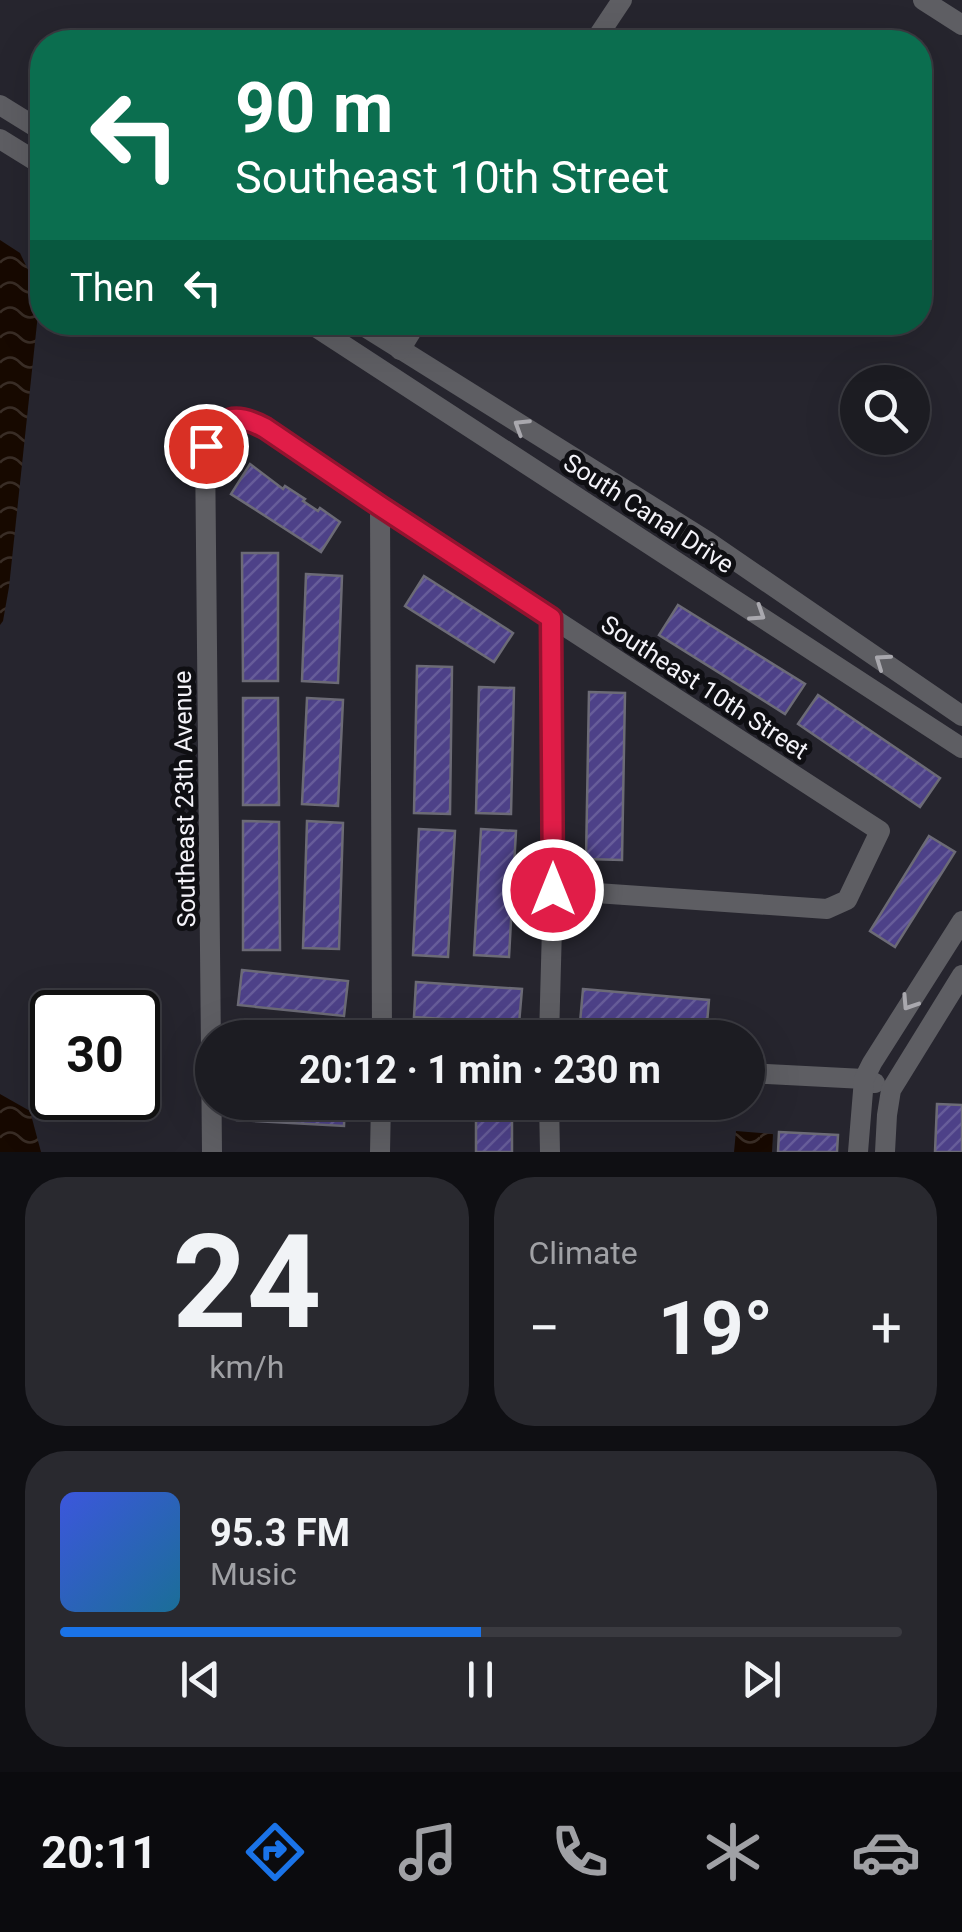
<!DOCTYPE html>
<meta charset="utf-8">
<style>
:root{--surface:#1c1c22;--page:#29292f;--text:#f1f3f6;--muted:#a0a1a5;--line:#3a3a40;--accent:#1a73e8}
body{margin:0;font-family:Roboto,sans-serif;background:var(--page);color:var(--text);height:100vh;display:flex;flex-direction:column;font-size:38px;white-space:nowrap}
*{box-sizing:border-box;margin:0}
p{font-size:32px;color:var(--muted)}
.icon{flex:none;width:55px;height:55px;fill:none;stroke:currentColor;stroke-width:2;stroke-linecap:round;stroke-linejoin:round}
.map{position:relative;height:1152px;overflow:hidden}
.sheet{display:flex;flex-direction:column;gap:25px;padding:25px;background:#0f0f13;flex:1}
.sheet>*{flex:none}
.banner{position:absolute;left:30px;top:30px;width:902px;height:305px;border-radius:40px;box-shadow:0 10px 40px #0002,0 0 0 2px var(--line);background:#0b6e4f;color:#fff;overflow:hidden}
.controls{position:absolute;left:840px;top:365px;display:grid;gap:20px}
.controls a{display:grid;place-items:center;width:90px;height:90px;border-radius:50%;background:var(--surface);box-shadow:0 10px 40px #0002,0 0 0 2px var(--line);font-size:50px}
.speed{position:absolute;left:30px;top:990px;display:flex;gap:20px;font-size:50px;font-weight:700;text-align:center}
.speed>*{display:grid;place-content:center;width:130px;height:130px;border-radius:50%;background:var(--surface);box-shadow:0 10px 40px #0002,0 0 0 2px var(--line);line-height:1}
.speed .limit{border:5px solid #111;border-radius:15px;background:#fff;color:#111}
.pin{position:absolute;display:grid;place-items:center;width:85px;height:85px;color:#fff;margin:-42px;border:5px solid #fff;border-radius:50%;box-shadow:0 2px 10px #0007}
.me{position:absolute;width:110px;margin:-55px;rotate:0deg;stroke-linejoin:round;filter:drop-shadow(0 0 8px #0008)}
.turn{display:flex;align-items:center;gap:35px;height:210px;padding:0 40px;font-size:45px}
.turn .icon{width:130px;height:130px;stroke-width:2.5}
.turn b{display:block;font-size:70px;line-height:85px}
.then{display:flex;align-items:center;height:95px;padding:0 40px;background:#0003;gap:20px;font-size:38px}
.big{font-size:75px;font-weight:700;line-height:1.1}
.sheet .widget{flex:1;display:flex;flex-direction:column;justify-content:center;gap:15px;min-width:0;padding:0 35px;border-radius:40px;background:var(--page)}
.sheet .dial{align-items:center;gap:0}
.dial b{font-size:130px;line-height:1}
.song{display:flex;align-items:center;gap:30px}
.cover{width:120px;height:120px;border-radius:15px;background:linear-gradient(135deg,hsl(230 70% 55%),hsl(200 70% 35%))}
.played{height:10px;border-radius:5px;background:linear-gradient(90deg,var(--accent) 50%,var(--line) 50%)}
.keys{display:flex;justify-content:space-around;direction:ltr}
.heat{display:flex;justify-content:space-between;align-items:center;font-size:55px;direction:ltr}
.sheet .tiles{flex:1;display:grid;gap:25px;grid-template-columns:1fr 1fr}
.widget:last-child{grid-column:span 2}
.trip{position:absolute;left:195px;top:1020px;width:570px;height:100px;border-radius:50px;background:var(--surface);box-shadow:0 10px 40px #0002,0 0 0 2px var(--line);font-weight:700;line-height:100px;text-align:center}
.tab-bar{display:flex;height:160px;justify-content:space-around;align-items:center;background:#0b0b0e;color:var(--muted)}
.tab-bar .icon{width:70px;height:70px}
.tab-bar .active{color:var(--accent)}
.tab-bar b{font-size:45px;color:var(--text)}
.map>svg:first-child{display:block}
.water{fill:url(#water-waves)}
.building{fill:url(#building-hatch);stroke:#6c6b76;stroke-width:2.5}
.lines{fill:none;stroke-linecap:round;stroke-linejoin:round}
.minor{stroke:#5e5e63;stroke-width:20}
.oneway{stroke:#a9a8ae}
.route-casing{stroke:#92132f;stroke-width:25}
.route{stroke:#e11d48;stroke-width:18}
.labels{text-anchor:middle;stroke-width:10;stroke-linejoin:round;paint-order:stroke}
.street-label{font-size:25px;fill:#f4f3f9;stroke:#0f0f13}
</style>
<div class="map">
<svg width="962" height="1152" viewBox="0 0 962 1152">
<defs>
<pattern id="water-waves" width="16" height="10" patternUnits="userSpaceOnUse" patternTransform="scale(2.5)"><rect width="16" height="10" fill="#170900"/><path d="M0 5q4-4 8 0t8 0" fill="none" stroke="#392d26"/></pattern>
<pattern id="building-hatch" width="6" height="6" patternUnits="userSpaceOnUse" patternTransform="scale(2.5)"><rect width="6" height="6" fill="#4d4188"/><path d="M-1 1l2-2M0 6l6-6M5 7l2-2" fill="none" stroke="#675d9a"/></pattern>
</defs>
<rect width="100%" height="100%" fill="#26252e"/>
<!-- water -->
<g class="water">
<polygon points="0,240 20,253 40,295 9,587 3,621 0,625"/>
<polygon points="0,1094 30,1111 41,1152 0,1152"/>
<polygon points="736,1131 773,1134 772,1152 734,1152"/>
</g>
<!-- building -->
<g class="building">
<polygon points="250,464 283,489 285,486 305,499 303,501 318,511 320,508 340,522 321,552 231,494"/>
<polygon points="242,553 278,553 278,681 243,681"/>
<polygon points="306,574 342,576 338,683 302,681"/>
<polygon points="424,576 513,633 494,662 405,606"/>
<polygon points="678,605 805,684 785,714 659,635"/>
<polygon points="417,666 452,667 450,814 414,813"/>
<polygon points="479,687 514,688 511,814 476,813"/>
<polygon points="589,692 625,693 622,860 586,859"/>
<polygon points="818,695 940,778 920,807 798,724"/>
<polygon points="243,698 278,698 279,805 243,805"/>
<polygon points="307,698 343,700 338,806 302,804"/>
<polygon points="243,821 279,822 280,950 243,950"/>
<polygon points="307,821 343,823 339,949 303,948"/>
<polygon points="419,829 455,831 448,957 413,955"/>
<polygon points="481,829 516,831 509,957 474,955"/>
<polygon points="929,836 955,852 895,947 870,931"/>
<polygon points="242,970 348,981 344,1016 238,1005"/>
<polygon points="416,982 522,989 519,1024 414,1017"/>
<polygon points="583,989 709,1000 706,1035 580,1023"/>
<polygon points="238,1102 345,1102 344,1126 237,1120"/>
<rect x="476" y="1102" width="36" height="50"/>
<polygon points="937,1104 962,1105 962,1152 935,1152"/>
<polygon points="779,1132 838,1135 837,1152 778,1152"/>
</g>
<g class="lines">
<!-- minor -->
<g class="minor">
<polyline points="923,0 962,25"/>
<polyline points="594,42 622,0"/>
<polyline points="0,105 42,131"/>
<polyline points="0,139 42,165"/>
<polyline points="308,322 962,748"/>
<polyline points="357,322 707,541 962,716"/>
<polyline points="400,350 417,322"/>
<polyline points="380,506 382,1038"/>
<polyline points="549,1038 553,890 551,617"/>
<polyline points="748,1073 864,1079 875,1083"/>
<polyline points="549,1102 550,1152"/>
<path d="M 212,1152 L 205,445 C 221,416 235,412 265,428 L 380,506 L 880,831 L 847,900 L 827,909 L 553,890"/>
<polyline points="380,1152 381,1102"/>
<polyline points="858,1152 864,1079 872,1063 962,921"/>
<polyline points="885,1152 887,1115 891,1090 962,975"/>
</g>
</g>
<!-- one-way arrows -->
<defs><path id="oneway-chevron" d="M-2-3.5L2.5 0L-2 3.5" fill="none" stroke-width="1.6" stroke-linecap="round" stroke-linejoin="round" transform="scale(2.5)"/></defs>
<g class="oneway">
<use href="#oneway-chevron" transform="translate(521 426) rotate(-148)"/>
<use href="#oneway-chevron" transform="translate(758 614) rotate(33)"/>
<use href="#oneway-chevron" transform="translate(882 661) rotate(-145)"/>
<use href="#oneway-chevron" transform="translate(909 1003) rotate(123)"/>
</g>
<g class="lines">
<defs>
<path id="route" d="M 206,446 C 221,416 235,412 265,428 L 380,506 L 551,618 L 553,890"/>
</defs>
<!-- route casing -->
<use href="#route" class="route-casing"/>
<!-- route -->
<use href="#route" class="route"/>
</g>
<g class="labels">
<!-- street labels -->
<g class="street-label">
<text transform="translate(649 513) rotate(33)" y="9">South Canal Drive</text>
<text transform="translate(705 687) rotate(33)" y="9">Southeast 10th Street</text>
<text transform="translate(184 799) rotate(-91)" y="9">Southeast 23th Avenue</text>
</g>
</g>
</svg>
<div class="controls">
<a><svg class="icon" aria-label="search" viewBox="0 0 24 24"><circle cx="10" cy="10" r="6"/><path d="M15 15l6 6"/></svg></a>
</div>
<div class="speed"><div class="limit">30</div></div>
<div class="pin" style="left:206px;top:446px;background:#d93025"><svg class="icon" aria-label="arrive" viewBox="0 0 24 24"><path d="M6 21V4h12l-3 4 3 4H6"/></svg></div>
<svg class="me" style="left:553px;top:890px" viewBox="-20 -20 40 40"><circle r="17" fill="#e11d48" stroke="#fff" stroke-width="3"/><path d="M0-11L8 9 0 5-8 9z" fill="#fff"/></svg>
<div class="trip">20:12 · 1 min · 230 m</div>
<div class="banner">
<div class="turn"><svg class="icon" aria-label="left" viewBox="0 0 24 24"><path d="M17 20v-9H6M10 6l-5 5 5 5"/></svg><div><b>90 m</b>Southeast 10th Street</div></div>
<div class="then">Then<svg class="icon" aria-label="left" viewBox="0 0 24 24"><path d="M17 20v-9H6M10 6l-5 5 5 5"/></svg></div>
</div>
</div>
<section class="sheet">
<div class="tiles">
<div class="widget dial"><b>24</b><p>km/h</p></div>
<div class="widget"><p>Climate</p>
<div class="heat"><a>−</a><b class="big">19°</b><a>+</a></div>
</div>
<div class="widget">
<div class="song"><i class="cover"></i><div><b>95.3 FM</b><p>Music</p></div></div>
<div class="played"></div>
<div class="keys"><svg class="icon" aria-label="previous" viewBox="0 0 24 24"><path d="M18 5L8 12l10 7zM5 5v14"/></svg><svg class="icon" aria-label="pause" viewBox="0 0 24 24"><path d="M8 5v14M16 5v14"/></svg><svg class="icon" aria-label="next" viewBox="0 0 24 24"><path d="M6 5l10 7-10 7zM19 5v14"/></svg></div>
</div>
</div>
</section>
<nav class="tab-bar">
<b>20:11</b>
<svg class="icon active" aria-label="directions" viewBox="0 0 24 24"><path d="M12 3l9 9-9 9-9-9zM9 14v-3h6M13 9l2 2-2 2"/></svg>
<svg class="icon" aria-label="music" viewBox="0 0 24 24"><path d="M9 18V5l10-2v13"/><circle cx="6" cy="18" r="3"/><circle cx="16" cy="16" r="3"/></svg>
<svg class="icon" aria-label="phone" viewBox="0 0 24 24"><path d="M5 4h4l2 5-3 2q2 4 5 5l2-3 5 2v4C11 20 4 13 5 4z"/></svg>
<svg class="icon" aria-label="climate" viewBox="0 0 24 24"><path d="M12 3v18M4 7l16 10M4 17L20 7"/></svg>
<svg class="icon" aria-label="car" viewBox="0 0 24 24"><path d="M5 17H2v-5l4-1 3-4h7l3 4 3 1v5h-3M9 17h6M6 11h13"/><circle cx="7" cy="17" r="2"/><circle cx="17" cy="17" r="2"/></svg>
</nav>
